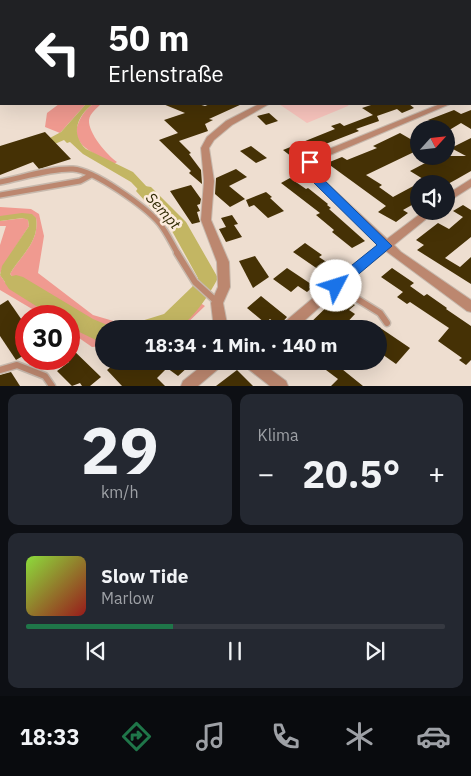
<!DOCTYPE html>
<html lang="de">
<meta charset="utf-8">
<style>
:root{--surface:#171b24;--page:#242831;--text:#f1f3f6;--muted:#9ea1a6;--line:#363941;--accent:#1f7649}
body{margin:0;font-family:"IBM Plex Sans",sans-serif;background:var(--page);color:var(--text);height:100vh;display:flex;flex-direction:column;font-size:19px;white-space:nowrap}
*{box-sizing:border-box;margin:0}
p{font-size:16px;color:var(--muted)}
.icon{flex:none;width:28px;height:28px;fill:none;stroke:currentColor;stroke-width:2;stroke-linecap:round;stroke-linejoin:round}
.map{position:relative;height:386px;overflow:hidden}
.drawer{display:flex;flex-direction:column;gap:8px;padding:8px;background:#0d0f14;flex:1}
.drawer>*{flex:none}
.banner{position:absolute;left:0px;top:0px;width:471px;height:105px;box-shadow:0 5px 20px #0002;background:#202124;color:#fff;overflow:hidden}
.needle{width:32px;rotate:63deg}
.buttons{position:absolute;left:410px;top:120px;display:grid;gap:10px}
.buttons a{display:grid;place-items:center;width:45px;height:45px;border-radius:50%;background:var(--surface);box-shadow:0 5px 20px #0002;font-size:25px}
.speed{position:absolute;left:15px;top:305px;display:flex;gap:10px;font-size:25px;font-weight:700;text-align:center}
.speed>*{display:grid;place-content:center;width:65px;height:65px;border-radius:50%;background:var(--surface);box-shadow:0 5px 20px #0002;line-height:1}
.speed .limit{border:8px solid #d22;background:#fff;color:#111}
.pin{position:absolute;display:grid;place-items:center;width:42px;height:42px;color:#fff;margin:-21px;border-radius:10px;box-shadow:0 2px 8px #0006}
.me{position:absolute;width:55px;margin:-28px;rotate:50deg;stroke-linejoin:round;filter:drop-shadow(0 0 4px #0008)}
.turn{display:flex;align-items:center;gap:18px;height:105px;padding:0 25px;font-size:22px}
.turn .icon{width:65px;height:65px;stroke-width:2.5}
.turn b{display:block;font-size:35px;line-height:42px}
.big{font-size:38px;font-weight:800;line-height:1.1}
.drawer .card{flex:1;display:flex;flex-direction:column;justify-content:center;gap:8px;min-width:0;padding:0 18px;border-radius:10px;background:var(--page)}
.drawer .dial{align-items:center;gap:0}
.dial b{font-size:65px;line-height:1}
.song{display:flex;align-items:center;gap:15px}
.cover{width:60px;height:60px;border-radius:8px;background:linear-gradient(135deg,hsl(90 70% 55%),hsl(0 70% 35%))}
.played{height:5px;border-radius:2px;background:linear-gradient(90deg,var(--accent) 35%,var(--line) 35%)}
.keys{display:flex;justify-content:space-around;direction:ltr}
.heat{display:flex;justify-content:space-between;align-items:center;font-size:28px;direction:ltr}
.drawer .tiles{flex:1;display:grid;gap:8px;grid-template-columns:1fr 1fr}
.card:last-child{grid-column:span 2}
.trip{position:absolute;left:95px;top:320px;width:292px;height:50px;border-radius:25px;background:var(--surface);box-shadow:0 5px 20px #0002;font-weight:800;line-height:50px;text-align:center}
.menu{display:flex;height:80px;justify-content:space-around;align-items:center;background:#090b0e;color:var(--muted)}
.menu .icon{width:35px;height:35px}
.menu .selected{color:var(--accent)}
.menu b{font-size:22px;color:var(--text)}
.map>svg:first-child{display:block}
.green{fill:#f8c4bd}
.forest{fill:#f09a90}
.water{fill:#c3b663}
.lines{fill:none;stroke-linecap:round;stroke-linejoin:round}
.river{fill:#c3b663;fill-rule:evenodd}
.building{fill:#453105}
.service-far1-casing{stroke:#c7b9ad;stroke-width:8}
.service-casing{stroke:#c7b9ad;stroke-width:9}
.minor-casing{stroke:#c7b9ad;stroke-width:2}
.service-far1{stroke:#bc876f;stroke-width:5}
.service{stroke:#bc876f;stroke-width:6}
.minor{fill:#bc876f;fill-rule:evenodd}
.route{fill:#1a73e8;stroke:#114b97}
.labels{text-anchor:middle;stroke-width:5;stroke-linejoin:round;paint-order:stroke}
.water-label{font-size:15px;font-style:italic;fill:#302a05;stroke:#fcebdd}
</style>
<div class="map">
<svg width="471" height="386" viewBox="0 0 471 386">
<rect width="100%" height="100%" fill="#eeded0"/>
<!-- green -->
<polygon class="green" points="279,104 349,104 348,106 307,123"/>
<!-- forest -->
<g class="forest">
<polygon points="59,104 86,104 60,133 45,127 47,113"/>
<path d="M 93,104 L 101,104 C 97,108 90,113 89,120 C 88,133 107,155 117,162 L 114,164 C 100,156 72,147 77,127 C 80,117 85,110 93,104 Z"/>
<path d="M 0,207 L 31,209 L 39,214 L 44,236 L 38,273 L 93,315 L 127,325 L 159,318 L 175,307 L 191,289 L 191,297 L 205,306 L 181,329 L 104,329 L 104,346 L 92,347 L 69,331 L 69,316 L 44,316 L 0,290 L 0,275 L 7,285 L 33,298 L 38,293 L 15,280 L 10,274 C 20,256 40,242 36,218 L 0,216 Z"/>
<polygon points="24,218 28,220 29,226 3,266 0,274 0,245 6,226 0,226 0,221"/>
</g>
<!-- water -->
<g class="water">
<path d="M 86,104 L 93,104 C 77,116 70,134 86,149 L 133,172 L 147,187 L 160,208 L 152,204 L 131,182 L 83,154 L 70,142 L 67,143 L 64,140 L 27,156 L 48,139 L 61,132 Z"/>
<path d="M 22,213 L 32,214 L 36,218 C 40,242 20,256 10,274 L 15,280 L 38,293 L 33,298 L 7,285 L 0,275 L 2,266 L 29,226 L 28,220 L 23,218 L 0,221 L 0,216 Z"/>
</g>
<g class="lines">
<!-- river -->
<g class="river">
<path d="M 145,186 L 151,187 L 186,222 L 218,278 C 211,292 190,325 175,328 C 163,331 147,329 135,329 L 138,322 L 164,314 L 192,287 L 198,278 L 172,231 L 136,191 L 139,187 Z"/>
<polygon points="16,275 23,277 93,319 112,327 113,329 104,329 104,344 69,327 69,316 52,316 9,289 5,283 9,277"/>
</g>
</g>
<!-- building -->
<g class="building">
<polygon points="163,104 198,104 205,106 210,104 242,104 209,119 213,120 205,124 208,131 179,141 191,153 189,154 201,170 202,184 189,173 191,171 159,140 178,133 164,120 185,113"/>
<polygon points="374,104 409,104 414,108 402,113 397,109 377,116 379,121 356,129 359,131 292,157 283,150 335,129 331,126 340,123 344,126 373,115 362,108"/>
<polygon points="454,110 461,114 471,110 471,129 461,123 451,129 415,129 430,121 428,120"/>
<polygon points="269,113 278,121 266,125 257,116"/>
<polygon points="45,132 71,159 39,169 33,162 0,175 0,146"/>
<polygon points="400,133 419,144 419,155 414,152 366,175 382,185 379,187 393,197 419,183 419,201 403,210 408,213 396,222 378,212 386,206 327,163 342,157 347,160 377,148 373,146"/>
<polygon points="471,138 471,171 457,179 446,185 434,179 428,182 410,171 429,161 421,156 466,156 451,148"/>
<polygon points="251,146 267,158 256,163 240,151"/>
<polygon points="236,169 247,177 229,186 245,199 230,207 215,194 216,178"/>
<polygon points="290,178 306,189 308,188 328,204 327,205 331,208 329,209 365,241 352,248 332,232 334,230 316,215 320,213 281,183"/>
<polygon points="191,185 201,199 200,204 197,205 200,211 197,212 200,222 192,224 170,191"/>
<polygon points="266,192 272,197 270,198 284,211 268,218 254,205 249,207 246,200"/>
<polygon points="463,205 471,210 471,237 445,258 460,267 471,257 471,284 417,250 424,245 416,240 438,223 449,229 463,217 453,211"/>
<polygon points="232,215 238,224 234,225 242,237 226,242 219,229 226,227 221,218"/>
<polygon points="305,243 322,255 319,257 334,267 325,274 293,252"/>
<polygon points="255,256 269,277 253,288 239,261"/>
<polygon points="287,268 314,286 307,292 298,286 291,292 273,279"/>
<polygon points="392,268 414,283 410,286 424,296 427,294 447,308 446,309 471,326 471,360 466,365 459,360 462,358 438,341 449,328 410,302 407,304 397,297 403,292 381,277"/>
<polygon points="339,295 355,305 349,310 355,314 341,329 304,329"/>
<polygon points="261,296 287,317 279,326 270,319 265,323 247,308"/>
<polygon points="8,300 26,326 26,354 16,360 0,336 0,305"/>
<polygon points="379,327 410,348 396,364 379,352"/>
<polygon points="69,346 101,377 90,386 82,386 80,383 72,386 57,371 69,362"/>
<polygon points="118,361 183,361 188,367 178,376 167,368 157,378 165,386 122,386 107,370"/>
<polygon points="314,361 340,361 337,365 363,386 331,386 338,379"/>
<polygon points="237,370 253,386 216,386"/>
<polygon points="11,372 20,386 0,386 0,375"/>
</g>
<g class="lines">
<defs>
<g id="service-far1">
<path d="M 0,182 C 21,178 51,168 73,169 C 94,170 146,207 160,224 C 167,233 172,244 178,254"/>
<polyline points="0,195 80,181 91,175"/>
</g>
<g id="service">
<polyline points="177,253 195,282 217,302"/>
<polyline points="336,286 380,313 387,323"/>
<polyline points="0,370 17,365 45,376 52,386"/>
</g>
<g id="minor">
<rect x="0" y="1" width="1" height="4"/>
<rect x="470" y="99" width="1" height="4"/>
<polygon points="259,104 269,104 232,125 214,140 209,148 214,181 211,220 229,262 230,287 223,303 228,329 214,329 211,303 218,287 217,262 201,220 204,181 201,148 207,137 226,121"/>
<polygon points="440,104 450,104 330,155 314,163 314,167 320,177 387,239 424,211 436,211 394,245 401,252 471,300 471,312 467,311 386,251 352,278 295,329 280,329 281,325 344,272 379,245 314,181 304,167 307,160 324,151"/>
<polygon points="471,179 471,187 446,203 446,195"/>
<polygon points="208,361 225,361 223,365 198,386 181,386 183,381"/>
<polygon points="241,361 259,361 286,381 288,386 270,386 243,365"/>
</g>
</defs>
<!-- service-far1 casing -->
<use href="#service-far1" class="service-far1-casing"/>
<!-- service casing -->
<use href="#service" class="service-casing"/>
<!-- minor casing -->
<use href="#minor" class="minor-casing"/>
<!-- service-far1 -->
<use href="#service-far1" class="service-far1"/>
<!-- service -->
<use href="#service" class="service"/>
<!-- minor -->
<use href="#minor" class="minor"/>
</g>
<!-- route -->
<polygon class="route" points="310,159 315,162 314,167 321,177 392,246 341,289 336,291 331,289 329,286 331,282 377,245 313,182 303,167 306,160"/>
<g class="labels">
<!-- water labels -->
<g class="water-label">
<text transform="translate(163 211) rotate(48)" y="5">Sempt</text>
</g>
</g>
</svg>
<div class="buttons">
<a><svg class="needle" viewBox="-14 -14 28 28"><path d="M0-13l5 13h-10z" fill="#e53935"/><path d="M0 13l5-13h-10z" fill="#9ea1a6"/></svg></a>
<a><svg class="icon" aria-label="sound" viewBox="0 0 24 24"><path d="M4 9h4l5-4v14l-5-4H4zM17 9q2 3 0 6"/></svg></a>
</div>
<div class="speed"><div class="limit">30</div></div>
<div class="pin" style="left:310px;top:162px;background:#d93025"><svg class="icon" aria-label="arrive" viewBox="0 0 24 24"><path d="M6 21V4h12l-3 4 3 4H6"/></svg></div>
<svg class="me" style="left:336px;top:286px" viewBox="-20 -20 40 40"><circle r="19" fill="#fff"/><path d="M0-13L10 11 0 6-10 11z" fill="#1a73e8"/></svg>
<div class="trip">18:34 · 1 Min. · 140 m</div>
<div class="banner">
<div class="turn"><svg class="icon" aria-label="left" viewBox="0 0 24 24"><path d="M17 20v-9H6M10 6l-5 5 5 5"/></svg><div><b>50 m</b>Erlenstraße</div></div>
</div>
</div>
<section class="drawer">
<div class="tiles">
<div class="card dial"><b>29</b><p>km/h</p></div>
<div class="card"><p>Klima</p>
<div class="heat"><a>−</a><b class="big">20.5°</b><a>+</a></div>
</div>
<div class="card">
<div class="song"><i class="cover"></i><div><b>Slow Tide</b><p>Marlow</p></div></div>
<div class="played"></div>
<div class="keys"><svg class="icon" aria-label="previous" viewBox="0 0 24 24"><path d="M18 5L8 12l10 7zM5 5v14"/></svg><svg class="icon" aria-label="pause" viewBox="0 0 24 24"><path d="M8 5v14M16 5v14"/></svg><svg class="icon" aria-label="next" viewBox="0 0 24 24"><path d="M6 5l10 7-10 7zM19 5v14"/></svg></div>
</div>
</div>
</section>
<nav class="menu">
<b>18:33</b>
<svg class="icon selected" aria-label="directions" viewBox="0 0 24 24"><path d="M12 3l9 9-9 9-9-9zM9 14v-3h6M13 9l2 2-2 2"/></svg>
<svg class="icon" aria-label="music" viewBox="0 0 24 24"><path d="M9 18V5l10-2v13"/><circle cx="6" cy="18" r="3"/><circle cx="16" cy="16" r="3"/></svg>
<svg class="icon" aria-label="phone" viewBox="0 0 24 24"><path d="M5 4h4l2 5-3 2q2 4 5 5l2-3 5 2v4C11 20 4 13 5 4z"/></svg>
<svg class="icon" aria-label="climate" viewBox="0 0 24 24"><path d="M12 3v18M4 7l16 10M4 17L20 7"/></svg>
<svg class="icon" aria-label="car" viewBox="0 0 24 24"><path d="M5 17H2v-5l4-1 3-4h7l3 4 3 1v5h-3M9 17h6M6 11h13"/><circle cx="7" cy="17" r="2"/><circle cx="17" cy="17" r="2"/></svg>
</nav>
